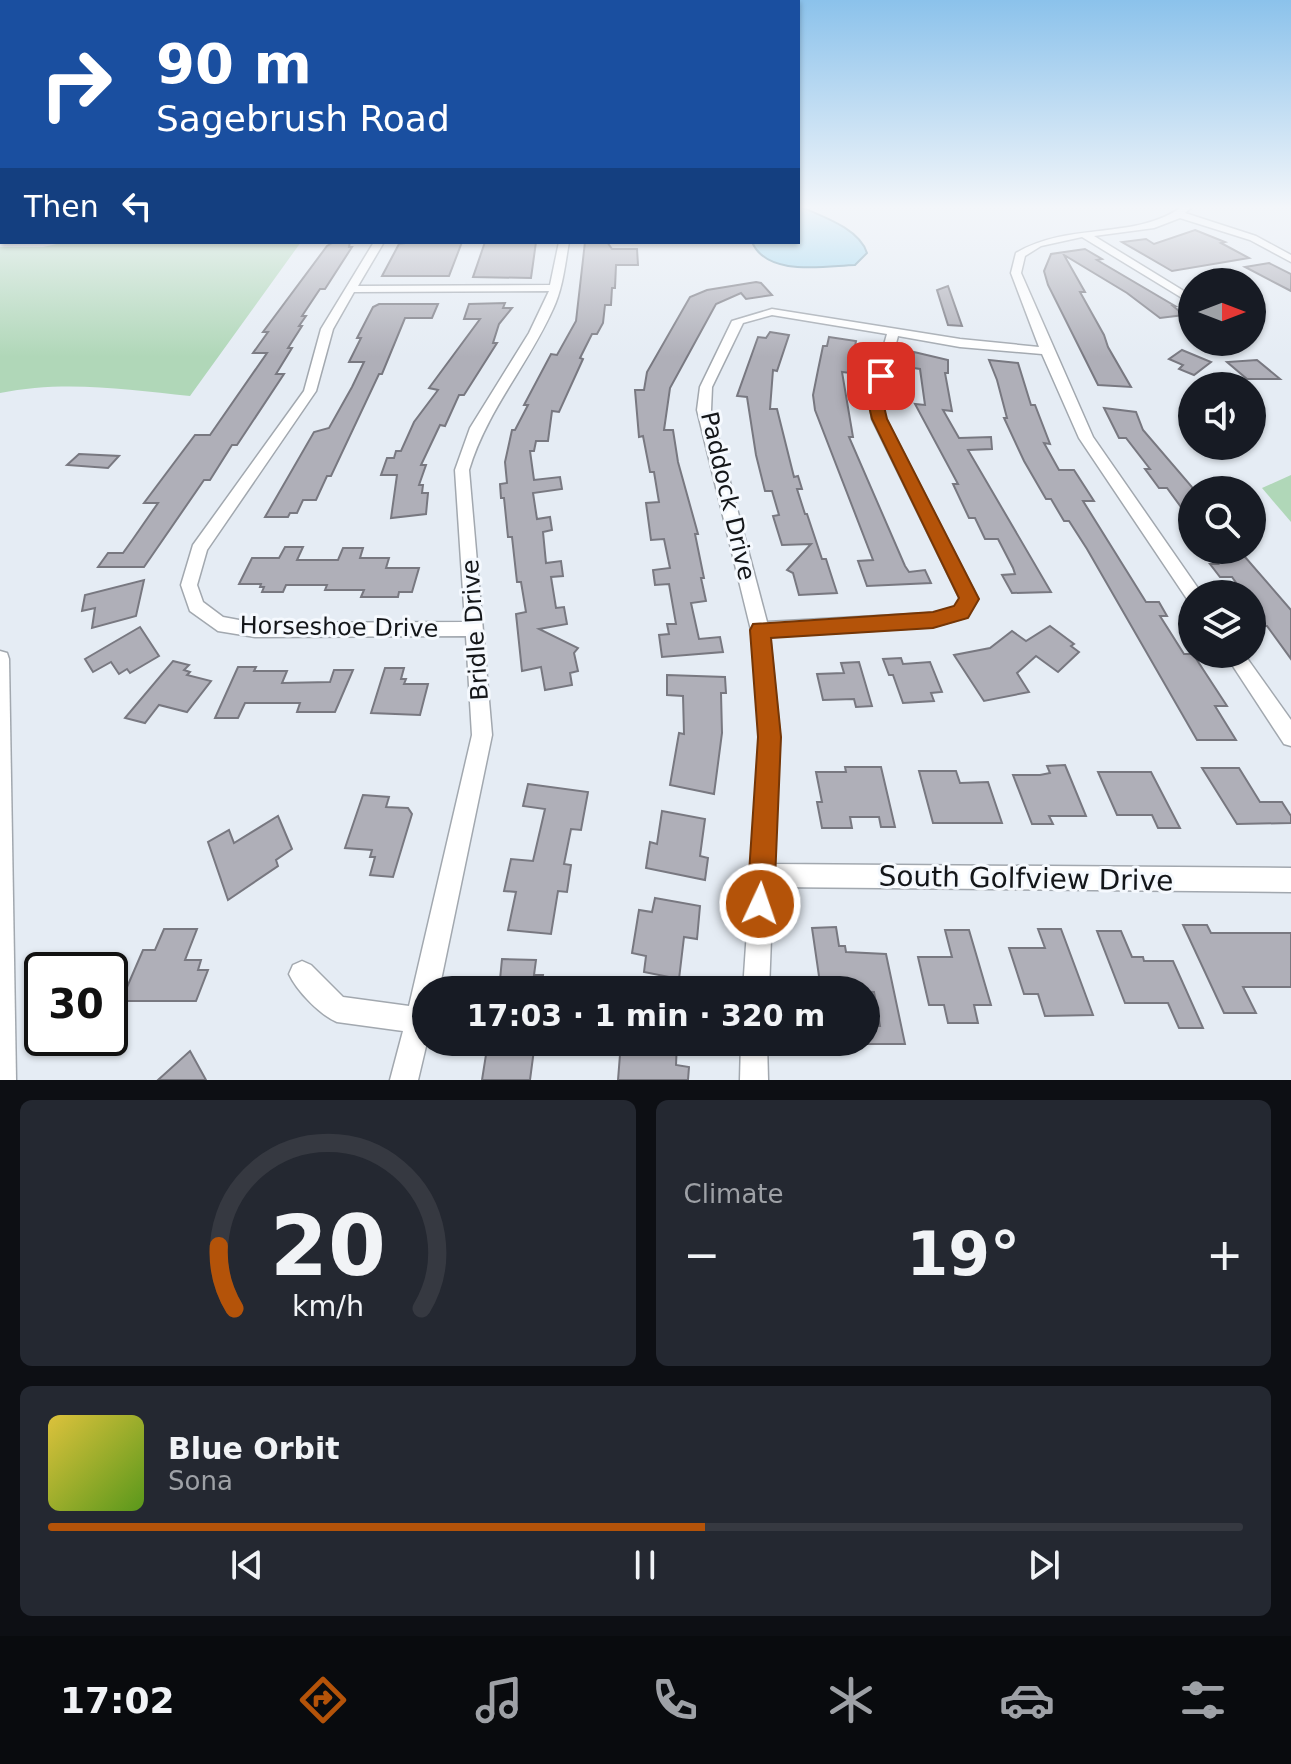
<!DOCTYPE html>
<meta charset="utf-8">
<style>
:root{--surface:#171b24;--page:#242831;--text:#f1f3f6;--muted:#9ea1a6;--line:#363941;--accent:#b45309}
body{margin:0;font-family:"DejaVu Sans",sans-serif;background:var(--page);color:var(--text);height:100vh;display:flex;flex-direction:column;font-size:30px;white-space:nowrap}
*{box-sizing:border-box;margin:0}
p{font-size:26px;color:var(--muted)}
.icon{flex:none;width:44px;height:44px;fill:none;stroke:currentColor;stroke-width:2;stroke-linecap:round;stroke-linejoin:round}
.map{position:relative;height:1080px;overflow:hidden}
.sheet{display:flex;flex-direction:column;gap:20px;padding:20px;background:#0d0f14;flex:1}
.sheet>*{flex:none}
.guide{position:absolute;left:0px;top:0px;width:800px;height:244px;box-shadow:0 2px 6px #0004;background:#1a4fa0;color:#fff;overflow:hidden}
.needle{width:52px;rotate:90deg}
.tools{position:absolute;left:1178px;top:268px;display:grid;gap:16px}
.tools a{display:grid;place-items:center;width:88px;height:88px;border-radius:50%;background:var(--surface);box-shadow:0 2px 6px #0004;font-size:40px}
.speed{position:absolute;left:24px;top:952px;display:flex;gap:16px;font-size:40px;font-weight:700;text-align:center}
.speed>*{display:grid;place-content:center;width:104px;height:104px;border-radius:50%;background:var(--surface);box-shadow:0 2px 6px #0004;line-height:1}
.speed .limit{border:4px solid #111;border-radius:12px;background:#fff;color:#111}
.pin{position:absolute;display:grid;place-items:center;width:68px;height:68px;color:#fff;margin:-34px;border-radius:16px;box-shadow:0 4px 12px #0006}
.me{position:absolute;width:88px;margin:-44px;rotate:3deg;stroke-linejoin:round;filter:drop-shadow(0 0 6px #0008)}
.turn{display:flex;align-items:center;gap:28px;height:168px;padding:0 24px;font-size:36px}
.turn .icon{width:104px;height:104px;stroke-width:2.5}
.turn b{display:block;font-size:56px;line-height:68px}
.then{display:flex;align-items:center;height:76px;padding:0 24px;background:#0003;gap:16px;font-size:30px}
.big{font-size:60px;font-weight:600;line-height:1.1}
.sheet .widget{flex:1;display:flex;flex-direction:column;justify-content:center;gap:12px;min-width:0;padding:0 28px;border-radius:12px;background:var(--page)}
.sheet .dial{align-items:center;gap:0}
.dial svg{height:208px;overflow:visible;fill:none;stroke:var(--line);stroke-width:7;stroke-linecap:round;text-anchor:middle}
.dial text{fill:var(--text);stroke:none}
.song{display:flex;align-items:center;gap:24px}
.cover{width:96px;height:96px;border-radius:12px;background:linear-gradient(135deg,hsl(50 70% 55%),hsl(90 70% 35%))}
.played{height:8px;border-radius:4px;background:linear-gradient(90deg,var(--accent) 55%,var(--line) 55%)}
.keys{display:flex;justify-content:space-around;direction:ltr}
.heat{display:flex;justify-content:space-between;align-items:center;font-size:44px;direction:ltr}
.sheet .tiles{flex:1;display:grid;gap:20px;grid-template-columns:1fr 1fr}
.widget:last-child{grid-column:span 2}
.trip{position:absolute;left:412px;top:976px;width:468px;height:80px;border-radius:40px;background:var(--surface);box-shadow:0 2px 6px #0004;font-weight:600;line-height:80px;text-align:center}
.tab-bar{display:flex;height:128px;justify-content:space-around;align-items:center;background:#090b0e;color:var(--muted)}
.tab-bar .icon{width:56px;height:56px}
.tab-bar .on{color:var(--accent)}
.tab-bar b{font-size:36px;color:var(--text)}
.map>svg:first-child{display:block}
.green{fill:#b0d7b8}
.water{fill:#9fd7ef;stroke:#759daf;stroke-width:2}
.building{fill:#afafb8;stroke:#787880;stroke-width:2}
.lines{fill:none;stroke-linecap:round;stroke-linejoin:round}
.minor-casing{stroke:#a2a8af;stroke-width:3}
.minor{fill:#fff;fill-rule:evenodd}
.route{fill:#b45309;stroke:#753606;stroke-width:2}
.labels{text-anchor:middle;stroke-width:6;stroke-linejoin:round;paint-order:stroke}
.street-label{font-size:24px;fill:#141619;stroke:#f5f9fe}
.near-street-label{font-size:28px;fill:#141619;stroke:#f5f9fe}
</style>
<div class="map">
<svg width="1291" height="1080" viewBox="0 0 1291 1080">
<rect width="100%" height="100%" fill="#e5ecf4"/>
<!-- green -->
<g class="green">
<path d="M 66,242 L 301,242 L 190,396 C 127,389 62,380 0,393 L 0,247 L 43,247 Z"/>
<polygon points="1291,475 1291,522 1262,488"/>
</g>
<!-- water -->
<path class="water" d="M 799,206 C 821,216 859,228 867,253 L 855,265 C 824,266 767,277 752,242 L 798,242 Z"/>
<!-- building -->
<g class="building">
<polygon points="1195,230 1225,242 1221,243 1249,258 1172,271 1122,242 1146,239 1154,244"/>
<polygon points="334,242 350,242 349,247 352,247 325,289 320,289 302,316 306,316 299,326 302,326 288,348 292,348 276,374 284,374 237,445 232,445 210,480 204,480 144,567 98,567 108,553 123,553 133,539 158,503 144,503 195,435 210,435 267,353 253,353 268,332 263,332 327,246"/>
<polygon points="412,242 462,242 449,276 382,276 399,244"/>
<polygon points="485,242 536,242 531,278 473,277"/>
<polygon points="585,242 607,242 612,249 637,249 638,265 616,265 615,288 612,288 611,305 605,305 603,323 597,334 592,334 580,358 583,359 559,412 552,411 548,441 536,441 534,451 530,451 534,480 560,477 562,489 533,493 537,519 550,517 552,530 543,532 546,563 561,561 563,576 551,577 556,608 564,607 567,624 539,629 578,648 574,653 578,671 570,673 572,685 545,690 541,667 522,671 516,614 526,612 521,582 517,582 512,537 508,537 504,498 501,498 500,484 507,483 505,462 512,430 515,430 528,405 524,405 551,354 557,355 576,321"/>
<polygon points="1085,249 1102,259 1097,260 1175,306 1173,306 1184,315 1160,318 1127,293 1064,255 1085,292 1080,292 1104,335 1108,347 1131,387 1098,385 1048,285 1044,271 1051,254"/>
<polygon points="1269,263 1291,274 1291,291 1245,267"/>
<polygon points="756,282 761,283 772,295 746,299 741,293 716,304 670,388 664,430 673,430 678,462 698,534 695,534 704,578 701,578 706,601 691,603 699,639 720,637 723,652 662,657 659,635 669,634 667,624 676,624 669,584 655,585 653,570 670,568 664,539 651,540 646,503 659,502 654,472 650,472 643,436 639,437 635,390 644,390 647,372 690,297 707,290"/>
<polygon points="948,286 962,326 948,325 937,290"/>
<polygon points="505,303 503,308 512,308 499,324 493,343 497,343 464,395 459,395 445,426 440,425 421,465 426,465 419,485 423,485 422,493 428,493 426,514 391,518 397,475 381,475 387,458 394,458 396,451 401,451 414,422 438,390 429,388 480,319 464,319 469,304"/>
<polygon points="379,304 438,304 432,318 405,318 382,374 379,374 331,476 327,476 316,500 303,500 297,513 290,513 288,517 265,517 314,432 329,428 352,387 364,362 349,362 361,338 357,338 373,307"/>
<polygon points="770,332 789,335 777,371 773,370 770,409 777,409 794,477 798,476 802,489 797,489 805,514 807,514 822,559 826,559 837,593 799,595 793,573 787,570 811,544 782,545 773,516 779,515 772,491 765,491 756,455 747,397 737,396 758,337 766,338"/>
<polygon points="829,337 856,341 850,373 842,372 853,437 849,437 905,566 909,572 925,570 931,583 867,586 858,561 873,560 815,410 813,395 818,370 823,346 827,346"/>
<polygon points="1182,350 1211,362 1194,375 1179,369 1183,365 1169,359"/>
<polygon points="914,352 948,360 948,373 945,373 952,411 943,410 959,438 991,437 992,449 968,450 1051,592 1012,593 1002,575 1015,574 1013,568 998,539 985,539 975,518 969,518 953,484 958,484 915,404 925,405 920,369 913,368"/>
<polygon points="989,360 1018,363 1031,405 1035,405 1050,444 1044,443 1059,470 1074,470 1094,501 1083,501 1146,602 1159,602 1167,616 1160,616 1184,654 1193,654 1227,706 1215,706 1236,740 1197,740 1087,549 1069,521 1064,521 1051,499 1046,499 1024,461 1004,418 1007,418 997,380"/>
<polygon points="1257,360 1280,379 1247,379 1227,362"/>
<polygon points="1104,408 1136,412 1143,430 1192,487 1192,522 1167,488 1159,488 1145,469 1150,469 1126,438 1119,438"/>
<polygon points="79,454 119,456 108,468 67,465"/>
<polygon points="285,547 303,547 297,560 338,560 343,548 363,548 360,558 389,558 386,568 419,568 412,592 399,592 398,597 361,597 364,590 325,590 327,585 286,585 283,592 262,592 264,587 260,587 261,584 239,584 252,558 279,558"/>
<polygon points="1208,550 1239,550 1291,610 1291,659 1267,626 1259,626 1252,617 1252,594 1244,594 1232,577 1220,577 1210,564 1218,564"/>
<polygon points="144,580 136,616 92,628 95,608 82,611 85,595"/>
<polygon points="1050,626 1074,644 1071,646 1079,652 1058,672 1036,656 1017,673 1029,692 984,701 954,655 990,648 1012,631 1026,641"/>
<polygon points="140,627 159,656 130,673 127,669 119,674 111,662 93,672 85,659"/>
<polygon points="901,658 903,664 930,662 942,692 931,693 934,701 903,703 893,675 889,675 883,659"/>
<polygon points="173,661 189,665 184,670 190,672 187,675 211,681 187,712 159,705 145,723 125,718"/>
<polygon points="859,662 872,706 856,707 854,699 823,700 817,674 844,673 841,663"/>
<polygon points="238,667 256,667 254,671 287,671 282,683 330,682 334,670 353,670 335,712 297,712 300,703 245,703 238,718 215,718"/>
<polygon points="385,668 404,668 401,679 406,679 404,684 428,684 420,715 371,713"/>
<polygon points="667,675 725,677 726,693 721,693 722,733 714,794 670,785 679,733 684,734 683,696 667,695"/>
<polygon points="1065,765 1086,816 1049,816 1053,824 1032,824 1013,775 1040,775 1050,773 1047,766"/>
<polygon points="845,767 881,767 895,827 881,827 879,817 850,817 852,828 822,828 817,802 822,802 816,772 846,772"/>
<polygon points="1202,768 1239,768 1260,802 1282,802 1291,816 1291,823 1237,824"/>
<polygon points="919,771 956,771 960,783 988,782 1002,823 933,823"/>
<polygon points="1098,772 1151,772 1180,828 1158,828 1152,815 1117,815"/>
<polygon points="528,784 588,792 581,830 571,829 564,864 571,865 567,892 558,891 551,934 508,930 516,892 504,891 511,859 533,861 545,809 523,806"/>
<polygon points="363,795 389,797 386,807 408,808 412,814 393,877 370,875 375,857 370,857 372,850 345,848"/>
<polygon points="662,811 705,819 700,856 708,858 705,880 646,868 650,842 657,844"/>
<polygon points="278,816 292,849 276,860 278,866 228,900 208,842 229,830 234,843"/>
<polygon points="655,898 700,906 697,939 684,937 679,979 644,972 646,956 632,953 639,910 652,912"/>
<polygon points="1183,925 1207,925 1211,933 1291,933 1291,987 1243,987 1256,1013 1224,1013"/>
<polygon points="836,927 839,946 845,946 846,952 886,954 905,1044 866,1044 866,1026 880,1026 874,992 821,990 812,928"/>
<polygon points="164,929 197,929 185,960 201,960 198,970 208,970 196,1001 121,1001 143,950 155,950"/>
<polygon points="1038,929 1061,929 1093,1015 1045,1016 1038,994 1024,994 1009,948 1045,948"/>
<polygon points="945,930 969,930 991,1005 974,1005 978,1023 948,1023 944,1005 929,1005 918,957 952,957"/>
<polygon points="1097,931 1121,931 1132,957 1143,957 1144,961 1173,961 1203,1028 1179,1028 1168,1003 1125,1003"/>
<polygon points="502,959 536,960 534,975 543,975 541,990 499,990"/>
<polygon points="488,1042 535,1042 530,1080 482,1080"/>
<polygon points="621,1042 677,1042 676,1065 689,1067 688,1080 618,1080"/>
<polygon points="190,1051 206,1080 158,1080"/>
</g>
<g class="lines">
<defs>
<g id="minor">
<path d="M 1183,206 L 1193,206 L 1185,213 L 1256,236 L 1291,255 L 1291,262 L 1250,240 L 1180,218 L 1154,228 L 1094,236 L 1192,296 L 1192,304 L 1082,237 L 1041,246 L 1025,256 L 1021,273 L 1093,437 L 1202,594 L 1192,594 L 1192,600 L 1187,599 L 1079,438 L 1042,354 L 960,347 L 898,336 L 881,398 L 886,419 L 978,599 L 967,617 L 933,627 L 770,637 L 780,737 L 774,864 L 1291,868 L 1291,892 L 773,887 L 769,990 L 743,990 L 760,737 L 751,630 L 697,410 L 700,387 L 732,321 L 772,309 L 960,339 L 1039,347 L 1011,273 L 1016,253 C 1070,221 1136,241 1183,206 ZM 772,315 L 887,334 L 869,398 L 872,419 L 960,599 L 955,607 L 933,613 L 767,622 L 711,410 L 712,387 L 743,323 Z"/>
<rect x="0" y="210" width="2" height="6"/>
<path d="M 374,242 L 384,242 L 358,286 L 550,285 L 559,242 L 569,242 C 565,264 563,288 553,309 C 528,365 487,410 469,470 L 492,735 L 439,990 L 426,990 L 427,1042 L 418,1080 L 390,1080 L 403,1031 L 337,1022 C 320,1015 297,991 289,974 L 293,965 L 302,961 L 311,965 L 343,997 L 409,1006 L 472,735 L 466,636 L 255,637 L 218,631 L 190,611 L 181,585 L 193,545 L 304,391 L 321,329 ZM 549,291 L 529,333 L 470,428 L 455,470 L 465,622 L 255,623 L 223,617 L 203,602 L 197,585 L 207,550 L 316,391 L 333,329 L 354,292 Z"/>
<polygon points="0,651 7,653 9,659 16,1080 0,1080"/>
<polygon points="1225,654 1244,654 1291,720 1291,746 1284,744"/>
<polygon points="741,1042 767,1042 768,1080 740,1080"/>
</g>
</defs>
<!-- minor casing -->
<use href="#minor" class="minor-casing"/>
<!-- minor -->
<use href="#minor" class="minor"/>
</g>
<!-- sky -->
<linearGradient id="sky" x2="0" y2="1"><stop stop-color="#8bc2eb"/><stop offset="0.58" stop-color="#f3f6fa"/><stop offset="1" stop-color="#f3f6fa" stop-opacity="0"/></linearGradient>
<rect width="1291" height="357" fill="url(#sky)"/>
<!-- route -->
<polygon class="route" points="881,372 888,376 882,398 887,419 979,599 968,618 933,628 771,638 781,737 774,904 770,913 760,917 751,913 747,904 758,737 750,630 753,624 933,612 954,606 959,598 872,419 867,398 874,376"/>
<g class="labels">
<!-- street labels -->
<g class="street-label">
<text transform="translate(728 496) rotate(77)" y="8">Paddock Drive</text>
<text transform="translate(339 627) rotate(1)" y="8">Horseshoe Drive</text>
<text transform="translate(475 630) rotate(-94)" y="8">Bridle Drive</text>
</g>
<!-- near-street labels -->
<g class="near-street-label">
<text transform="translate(1026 878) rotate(1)" y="10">South Golfview Drive</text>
</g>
</g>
</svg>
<div class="tools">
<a><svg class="needle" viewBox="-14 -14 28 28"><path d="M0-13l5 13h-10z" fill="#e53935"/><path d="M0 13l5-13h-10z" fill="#9ea1a6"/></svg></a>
<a><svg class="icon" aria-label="sound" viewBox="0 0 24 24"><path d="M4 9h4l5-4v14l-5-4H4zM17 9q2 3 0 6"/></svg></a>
<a><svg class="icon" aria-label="search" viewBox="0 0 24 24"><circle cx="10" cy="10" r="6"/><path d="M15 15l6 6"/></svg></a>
<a><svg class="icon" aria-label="layers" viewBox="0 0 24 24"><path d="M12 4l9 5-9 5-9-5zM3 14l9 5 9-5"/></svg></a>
</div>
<div class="speed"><div class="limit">30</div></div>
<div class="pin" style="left:881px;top:376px;background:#d93025"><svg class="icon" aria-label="arrive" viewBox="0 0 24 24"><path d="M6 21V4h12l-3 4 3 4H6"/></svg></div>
<svg class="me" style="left:760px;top:904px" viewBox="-20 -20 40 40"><circle r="17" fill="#b45309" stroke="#fff" stroke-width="3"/><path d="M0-11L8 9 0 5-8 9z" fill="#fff"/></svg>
<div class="trip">17:03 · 1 min · 320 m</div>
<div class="guide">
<div class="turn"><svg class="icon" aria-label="right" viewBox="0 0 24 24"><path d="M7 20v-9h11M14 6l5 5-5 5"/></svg><div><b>90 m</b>Sagebrush Road</div></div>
<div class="then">Then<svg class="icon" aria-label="left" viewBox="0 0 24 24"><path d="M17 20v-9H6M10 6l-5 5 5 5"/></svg></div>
</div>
</div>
<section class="sheet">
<div class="tiles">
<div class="widget dial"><svg viewBox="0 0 100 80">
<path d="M14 69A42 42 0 1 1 86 69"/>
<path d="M14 69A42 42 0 0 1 8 45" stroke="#b45309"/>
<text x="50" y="56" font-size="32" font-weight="700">20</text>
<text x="50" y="72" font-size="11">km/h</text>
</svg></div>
<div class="widget"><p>Climate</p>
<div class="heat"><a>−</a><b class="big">19°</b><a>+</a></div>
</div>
<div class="widget">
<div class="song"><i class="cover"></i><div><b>Blue Orbit</b><p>Sona</p></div></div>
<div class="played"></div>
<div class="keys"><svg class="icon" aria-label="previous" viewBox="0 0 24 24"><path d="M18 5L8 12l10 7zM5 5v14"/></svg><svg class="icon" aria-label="pause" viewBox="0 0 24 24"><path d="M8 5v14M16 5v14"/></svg><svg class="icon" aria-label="next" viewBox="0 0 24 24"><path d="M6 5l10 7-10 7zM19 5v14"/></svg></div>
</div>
</div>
</section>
<nav class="tab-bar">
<b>17:02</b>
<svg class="icon on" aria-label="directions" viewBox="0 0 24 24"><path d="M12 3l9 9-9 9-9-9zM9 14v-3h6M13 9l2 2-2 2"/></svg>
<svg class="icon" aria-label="music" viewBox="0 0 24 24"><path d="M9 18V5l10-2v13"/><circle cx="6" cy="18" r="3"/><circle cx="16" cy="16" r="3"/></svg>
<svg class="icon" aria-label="phone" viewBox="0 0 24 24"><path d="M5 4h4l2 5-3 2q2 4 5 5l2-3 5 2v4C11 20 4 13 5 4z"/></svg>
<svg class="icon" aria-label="climate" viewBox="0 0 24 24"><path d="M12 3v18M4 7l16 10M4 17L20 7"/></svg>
<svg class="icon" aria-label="car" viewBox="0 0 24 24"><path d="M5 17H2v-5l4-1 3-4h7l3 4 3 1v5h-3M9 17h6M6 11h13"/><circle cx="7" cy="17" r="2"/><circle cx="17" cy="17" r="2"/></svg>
<svg class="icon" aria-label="filters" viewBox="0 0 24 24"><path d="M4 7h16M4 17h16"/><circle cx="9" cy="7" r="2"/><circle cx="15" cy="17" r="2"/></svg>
</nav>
